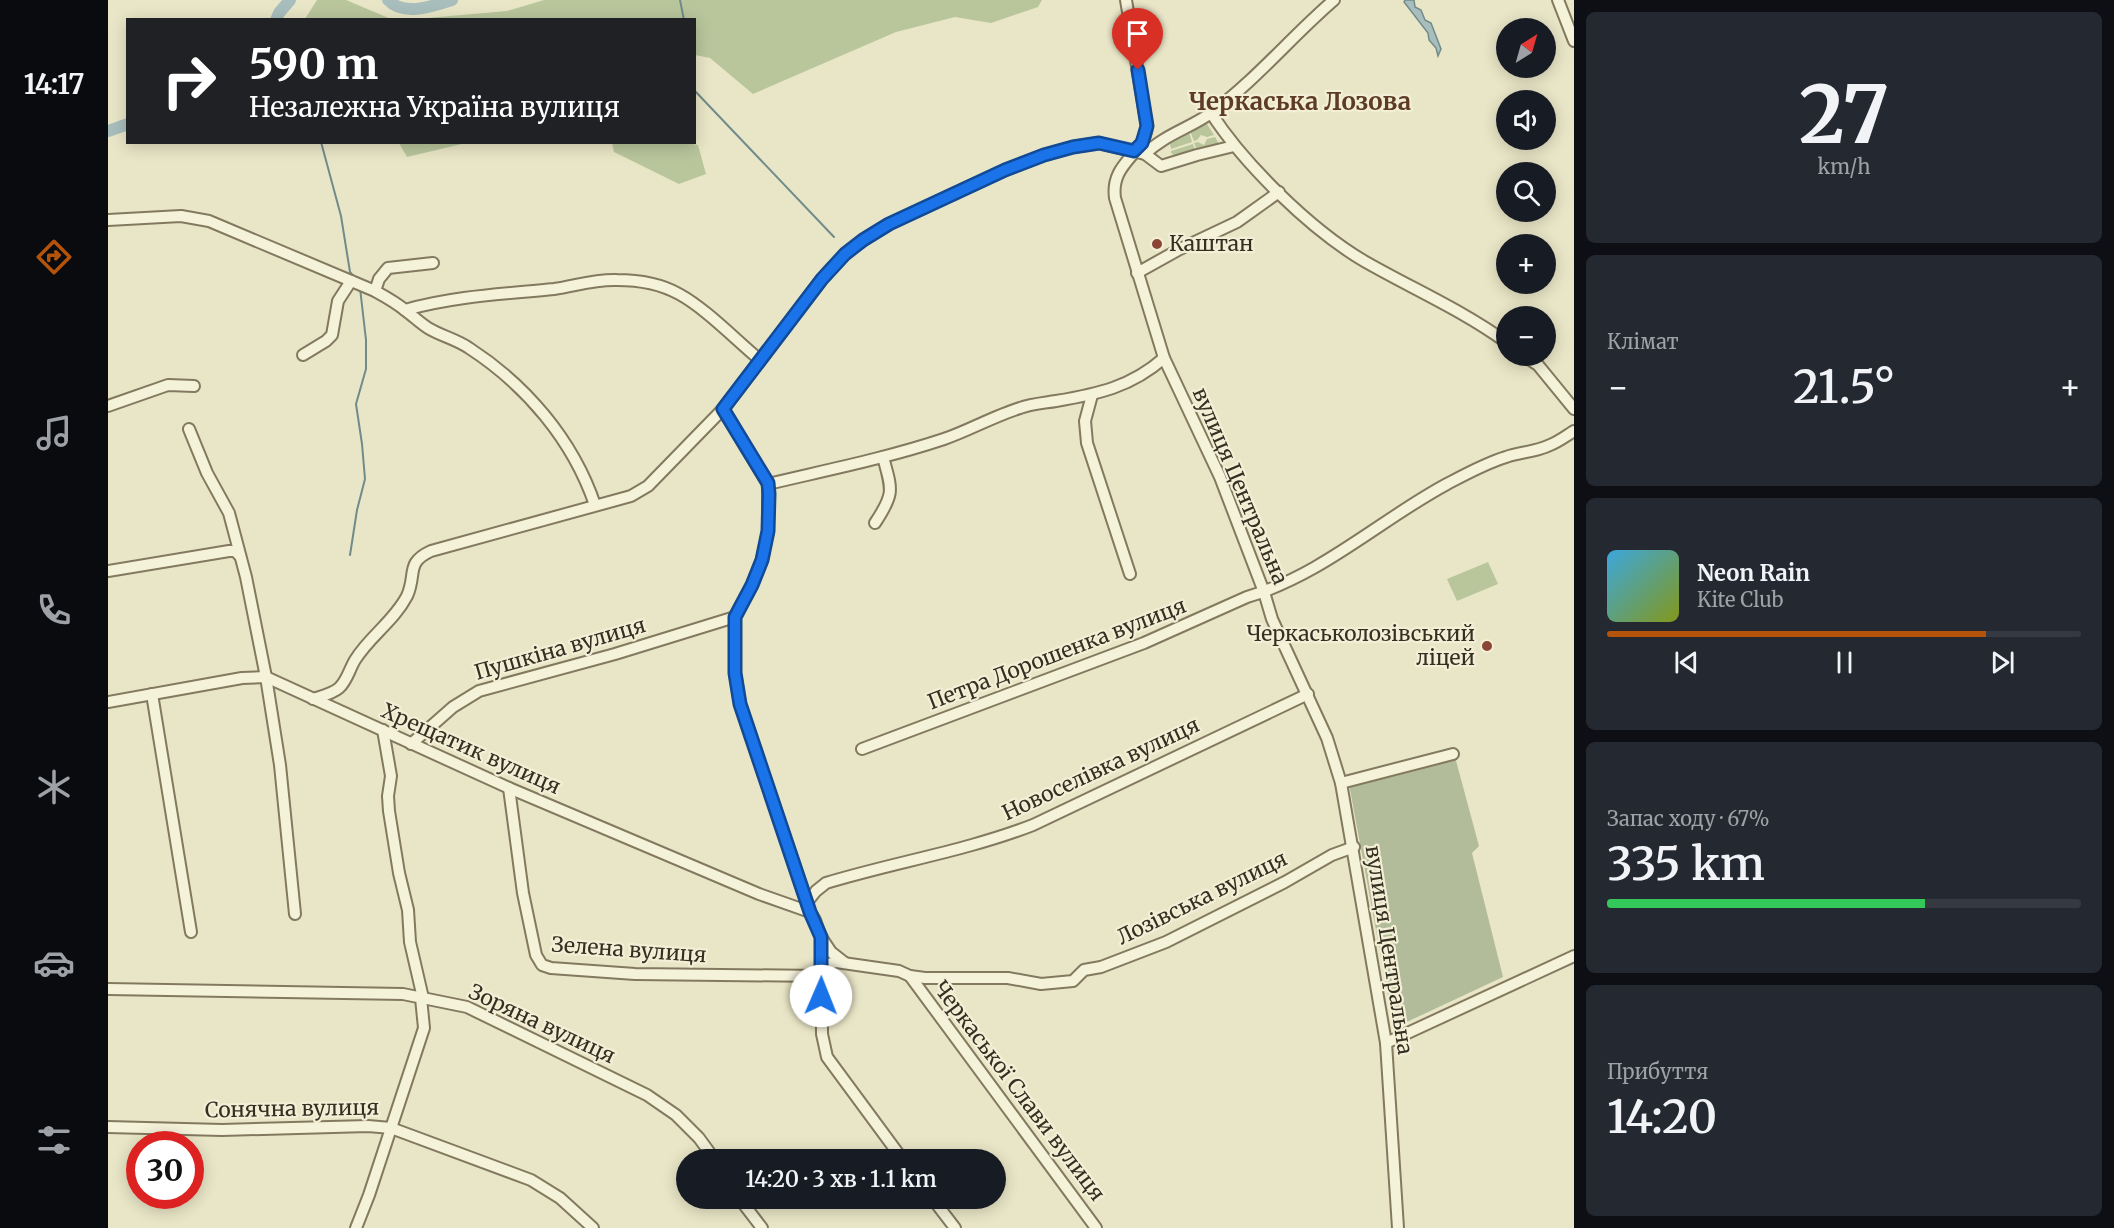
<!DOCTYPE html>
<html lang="uk">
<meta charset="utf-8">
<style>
:root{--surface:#171b24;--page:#242831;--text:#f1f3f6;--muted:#9ea1a6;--line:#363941;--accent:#b45309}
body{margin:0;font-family:Merriweather,serif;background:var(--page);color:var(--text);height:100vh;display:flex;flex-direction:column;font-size:22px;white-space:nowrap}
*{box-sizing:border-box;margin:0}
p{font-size:20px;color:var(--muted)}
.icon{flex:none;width:33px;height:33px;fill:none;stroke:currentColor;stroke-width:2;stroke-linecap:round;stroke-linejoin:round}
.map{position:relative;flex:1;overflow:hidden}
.details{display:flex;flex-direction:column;gap:12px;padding:12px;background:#0d0f14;width:540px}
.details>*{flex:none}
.banner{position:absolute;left:18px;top:18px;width:570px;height:126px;border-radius:0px;box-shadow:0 3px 15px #0003;background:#202124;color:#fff;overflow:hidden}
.needle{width:39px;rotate:37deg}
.tools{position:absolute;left:1388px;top:18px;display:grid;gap:12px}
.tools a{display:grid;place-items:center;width:60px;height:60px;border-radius:50%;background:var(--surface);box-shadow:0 3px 15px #0003;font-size:30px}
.speed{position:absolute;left:18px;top:1131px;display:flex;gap:12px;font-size:30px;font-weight:700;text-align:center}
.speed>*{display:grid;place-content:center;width:78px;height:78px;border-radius:50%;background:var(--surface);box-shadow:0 3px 15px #0003;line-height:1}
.speed .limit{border:9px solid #d22;background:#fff;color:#111}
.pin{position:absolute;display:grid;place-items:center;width:51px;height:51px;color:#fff;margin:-62px -26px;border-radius:50% 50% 50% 0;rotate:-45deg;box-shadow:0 0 6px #0007}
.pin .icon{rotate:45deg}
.me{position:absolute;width:66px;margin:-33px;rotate:1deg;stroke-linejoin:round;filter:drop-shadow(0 0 4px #0008)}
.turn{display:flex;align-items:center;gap:21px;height:126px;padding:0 24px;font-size:27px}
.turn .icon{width:78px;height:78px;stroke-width:2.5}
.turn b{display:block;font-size:42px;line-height:51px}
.big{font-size:45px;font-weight:600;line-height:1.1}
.details .card{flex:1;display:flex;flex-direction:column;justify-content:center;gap:9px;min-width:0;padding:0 21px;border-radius:9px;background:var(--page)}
.details .dial{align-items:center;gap:0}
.dial b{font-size:78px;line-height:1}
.song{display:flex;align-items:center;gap:18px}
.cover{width:72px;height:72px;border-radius:9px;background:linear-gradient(135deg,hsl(200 70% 55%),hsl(70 70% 35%))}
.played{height:6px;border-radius:3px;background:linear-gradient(90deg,var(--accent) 80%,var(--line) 80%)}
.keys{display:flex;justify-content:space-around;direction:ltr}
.heat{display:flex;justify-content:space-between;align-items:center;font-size:33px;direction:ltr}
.charge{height:9px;border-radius:4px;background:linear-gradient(90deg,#34c759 67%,var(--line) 0)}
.trip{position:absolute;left:568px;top:1149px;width:330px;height:60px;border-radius:30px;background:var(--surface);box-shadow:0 3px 15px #0003;font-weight:600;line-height:60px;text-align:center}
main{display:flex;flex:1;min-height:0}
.dock{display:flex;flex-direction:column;width:108px;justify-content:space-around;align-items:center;background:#090b0e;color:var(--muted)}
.dock .icon{width:42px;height:42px}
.dock .on{color:var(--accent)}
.dock b{font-size:27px;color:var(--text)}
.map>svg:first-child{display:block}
.green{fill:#b9c69c}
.cemetery{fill:#b2bc9a}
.water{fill:#a8bebc;stroke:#708b8a;stroke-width:1.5}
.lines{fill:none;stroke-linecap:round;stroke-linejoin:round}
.stream{stroke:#708b8a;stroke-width:2}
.river{stroke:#a8bebc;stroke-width:12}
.minor-casing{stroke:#83795f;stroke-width:14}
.minor{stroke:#f5f2da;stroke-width:10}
.route-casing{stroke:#114b97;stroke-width:15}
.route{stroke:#1a73e8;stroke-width:10}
.poi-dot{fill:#8c4535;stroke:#f2efd6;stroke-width:2}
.labels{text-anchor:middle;stroke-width:4.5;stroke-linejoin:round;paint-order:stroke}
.poi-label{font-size:21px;fill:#352f21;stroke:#f2efd6;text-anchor:start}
.street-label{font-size:21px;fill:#352f21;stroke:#f2efd6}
.quarter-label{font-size:24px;font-weight:bold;fill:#5d3b25;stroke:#f2efd6}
</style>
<main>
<nav class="dock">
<b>14:17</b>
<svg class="icon on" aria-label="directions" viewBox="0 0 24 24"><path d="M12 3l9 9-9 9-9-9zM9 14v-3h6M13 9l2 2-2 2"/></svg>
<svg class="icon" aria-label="music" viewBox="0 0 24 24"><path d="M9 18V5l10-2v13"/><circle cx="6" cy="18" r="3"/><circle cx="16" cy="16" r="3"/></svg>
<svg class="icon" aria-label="phone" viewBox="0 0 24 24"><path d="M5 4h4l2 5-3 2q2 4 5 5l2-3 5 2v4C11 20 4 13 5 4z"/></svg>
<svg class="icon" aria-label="climate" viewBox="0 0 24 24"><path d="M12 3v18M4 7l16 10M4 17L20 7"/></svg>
<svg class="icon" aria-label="car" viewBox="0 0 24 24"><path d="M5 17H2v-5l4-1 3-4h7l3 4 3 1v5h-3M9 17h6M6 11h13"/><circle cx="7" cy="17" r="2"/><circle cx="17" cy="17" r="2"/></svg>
<svg class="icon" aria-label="filters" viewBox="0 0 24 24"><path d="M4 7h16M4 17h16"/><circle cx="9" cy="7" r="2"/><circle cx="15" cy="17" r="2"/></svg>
</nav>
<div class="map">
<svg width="1466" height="1228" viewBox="0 0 1466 1228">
<rect width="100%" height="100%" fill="#e9e6c7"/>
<!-- green -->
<g class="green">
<polygon points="209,0 238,0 283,19 197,19"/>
<polygon points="436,0 934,0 930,7 883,23 847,17 788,32 645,94 602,58 587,55 586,20 308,19 399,11"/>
<polygon points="1094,124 1099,124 1106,135 1099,137 1093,135 1089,140 1086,141 1082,131"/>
<polygon points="1081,132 1084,142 1063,149 1062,144"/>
<polygon points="1107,137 1111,144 1110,146 1089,150 1086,143 1090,142 1096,145 1099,139"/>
<polygon points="291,143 358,143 299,157"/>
<polygon points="581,143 590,145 598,174 571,184 506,152 504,143"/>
<polygon points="1085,144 1087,151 1066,155 1063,153 1063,151"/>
<polygon points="1380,562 1390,584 1349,601 1339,579"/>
</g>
<!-- cemetery -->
<polygon class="cemetery" points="1347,757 1371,846 1364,853 1395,977 1286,1028 1241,784"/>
<!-- water -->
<polygon class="water" points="1297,0 1306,0 1307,7 1313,10 1317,20 1323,23 1333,49 1330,56 1328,48 1321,40 1320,33 1296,2"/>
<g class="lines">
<!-- stream -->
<g class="stream">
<polyline points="572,0 576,20"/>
<polyline points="586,90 726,237"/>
<polyline points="213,142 233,216 242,272 247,278"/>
<polyline points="242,555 249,510 257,479 254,444 248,404 258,369 258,340 252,288"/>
</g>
<!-- river -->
<g class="river">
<path d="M 280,0 C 296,17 325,6 344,0"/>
<polyline points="168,20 171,13 182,0"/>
<polyline points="0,131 20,124"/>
</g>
<defs>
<g id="minor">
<path d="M 1018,0 L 1039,126 C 1037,155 1002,162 1007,198 L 1056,358 L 1112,477 L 1156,592 L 1164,619 L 1219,738 L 1233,783 L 1278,1043 L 1290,1228"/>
<polyline points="1450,0 1466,41"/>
<path d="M 1103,113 C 1137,165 1202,229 1256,261 C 1303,288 1354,310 1398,342"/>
<polyline points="1037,154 1053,166 1089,155 1126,146"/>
<path d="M 0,220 L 73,216 L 101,221 L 267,291 C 278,297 289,303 298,311 C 305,316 312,323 320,328 C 333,336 348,339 361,348 C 418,385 465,440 487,505"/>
<polyline points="1029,273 1072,249 1129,222 1171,192"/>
<polyline points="267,291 271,279 280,268 325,263"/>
<path d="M 297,310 C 346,296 396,294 446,289 C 467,286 487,279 509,280 C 529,280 553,284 571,294 C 597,308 628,340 652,360"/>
<polyline points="195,355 218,341 224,335 230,301 243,281"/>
<polyline points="1416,356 1430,365 1466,409"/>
<polyline points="984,395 977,421 979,443 1022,574"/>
<polyline points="0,406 60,385 86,386"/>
<polyline points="615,409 660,484 660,531 654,560 644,585 627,617 627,673 632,704 702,912 707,920 713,937 714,1034 719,1057 795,1160"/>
<polyline points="81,429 99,473 121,513 138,577 158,677 172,765 187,914"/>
<path d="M 660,484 C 719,470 779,458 836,439 C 862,430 886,416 912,408 C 923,404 936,403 948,401 C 990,394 1023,387 1056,358"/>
<path d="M 767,523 C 787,493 784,490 775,457"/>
<polyline points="0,571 121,551 127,551 132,556"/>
<polyline points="44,694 83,932"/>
<path d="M 205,699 C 214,696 224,694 231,688 C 239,681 241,670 247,660 C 261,637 286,621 299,596 C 309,574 297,563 323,551 L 523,496 L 540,486 L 615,409 L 714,279 L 737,254 L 755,240 L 781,224 L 897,170 L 936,155 L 965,147 L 991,143 L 1037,154 C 1056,135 1082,128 1103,113 C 1148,80 1184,36 1226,0"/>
<polyline points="0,702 134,678 158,677 401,788 651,894 702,912"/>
<polyline points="275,730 283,776 280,796 281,811 291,873 300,910 302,942 315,998"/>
<polyline points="303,744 345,707 371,691 507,654 627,617"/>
<path d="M 754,749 L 1036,643 L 1139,597 C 1214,575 1272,520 1339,484 C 1358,474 1378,463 1398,457 C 1412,452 1428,452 1442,445 C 1450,442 1458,436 1466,431"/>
<polyline points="1233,783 1345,754"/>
<polyline points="401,788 415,893 428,955 434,965 443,968 527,974 713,976"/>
<path d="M 700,901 L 708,891 L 718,883 C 787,862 858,851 925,825 L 1200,694"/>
<polyline points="713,937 723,952 737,963"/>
<polyline points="713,970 720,964 728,962 791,971 802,976 817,978 900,978 933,984 965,981 976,970 993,967 1058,942 1177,882 1224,855 1246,847"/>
<polyline points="802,976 988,1228"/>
<polyline points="0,989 295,994 359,1007 539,1095 568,1115 591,1138 607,1160"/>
<polyline points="1278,1043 1466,956"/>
<polyline points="0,1127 114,1130 260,1126 283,1128 423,1180 452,1198 485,1228"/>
<polyline points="631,1198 654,1228"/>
<polyline points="824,1198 847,1228"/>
<polyline points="248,1228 261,1195 316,1028 313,998"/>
</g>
</defs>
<!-- minor casing -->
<use href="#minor" class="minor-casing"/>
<!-- minor -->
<use href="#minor" class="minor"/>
</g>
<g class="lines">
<defs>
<polyline id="route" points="713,996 713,937 702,912 632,704 627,673 627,617 644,585 654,560 660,531 661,494 660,483 615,409 714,279 737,254 755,240 781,224 897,170 936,155 965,147 991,143 1026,151 1034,143 1039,126 1030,70"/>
</defs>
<!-- route casing -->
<use href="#route" class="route-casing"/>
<!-- route -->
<use href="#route" class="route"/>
</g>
<!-- markers -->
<g class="poi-dot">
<circle cx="1049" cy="244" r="6"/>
<circle cx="1379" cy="646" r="6"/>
</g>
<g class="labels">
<!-- poi labels -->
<g class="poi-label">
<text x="1061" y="251">Каштан</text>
<text x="1367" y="641" text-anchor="end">Черкаськолозівський<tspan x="1367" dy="24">ліцей</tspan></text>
</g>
<!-- street labels -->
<g class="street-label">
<text transform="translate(1132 486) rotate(67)" y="7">вулиця Центральна</text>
<text transform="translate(452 649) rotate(-16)" y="7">Пушкіна вулиця</text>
<text transform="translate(949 654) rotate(-21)" y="7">Петра Дорошенка вулиця</text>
<text transform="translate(363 749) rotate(24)" y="7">Хрещатик вулиця</text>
<text transform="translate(993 769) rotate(-25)" y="7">Новоселівка вулиця</text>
<text transform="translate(1094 898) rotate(-26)" y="7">Лозівська вулиця</text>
<text transform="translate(521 950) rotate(4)" y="7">Зелена вулиця</text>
<text transform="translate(1281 950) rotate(81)" y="7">вулиця Центральна</text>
<text transform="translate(434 1024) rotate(25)" y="7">Зоряна вулиця</text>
<text transform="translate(911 1091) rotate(53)" y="7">Черкаської Слави вулиця</text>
<text transform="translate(184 1109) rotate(-1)" y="7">Сонячна вулиця</text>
</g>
<!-- quarter labels -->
<g class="quarter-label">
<text x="1192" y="110">Черкаська Лозова</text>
</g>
</g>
</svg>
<div class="tools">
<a><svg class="needle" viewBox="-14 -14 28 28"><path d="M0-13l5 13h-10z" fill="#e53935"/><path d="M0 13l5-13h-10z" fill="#9ea1a6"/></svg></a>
<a><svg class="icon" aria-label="sound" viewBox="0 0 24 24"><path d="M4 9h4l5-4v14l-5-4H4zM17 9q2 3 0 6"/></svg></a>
<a><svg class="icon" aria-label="search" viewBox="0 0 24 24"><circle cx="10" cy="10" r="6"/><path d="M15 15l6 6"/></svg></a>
<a>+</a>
<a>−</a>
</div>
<div class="speed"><div class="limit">30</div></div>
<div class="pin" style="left:1030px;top:70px;background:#d93025"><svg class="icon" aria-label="arrive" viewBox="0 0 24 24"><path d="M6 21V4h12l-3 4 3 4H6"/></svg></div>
<svg class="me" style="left:713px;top:996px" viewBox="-20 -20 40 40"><circle r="19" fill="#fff"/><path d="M0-13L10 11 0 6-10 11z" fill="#1a73e8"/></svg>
<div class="trip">14:20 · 3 хв · 1.1 km</div>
<div class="banner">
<div class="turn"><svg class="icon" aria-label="right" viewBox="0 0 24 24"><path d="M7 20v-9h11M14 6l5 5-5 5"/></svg><div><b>590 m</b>Незалежна Україна вулиця</div></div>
</div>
</div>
<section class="details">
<div class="card dial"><b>27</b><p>km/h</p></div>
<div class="card"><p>Клімат</p>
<div class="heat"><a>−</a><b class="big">21.5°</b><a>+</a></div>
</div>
<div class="card">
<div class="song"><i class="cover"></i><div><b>Neon Rain</b><p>Kite Club</p></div></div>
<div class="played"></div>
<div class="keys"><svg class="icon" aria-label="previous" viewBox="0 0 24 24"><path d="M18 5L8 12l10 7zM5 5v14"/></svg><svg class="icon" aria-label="pause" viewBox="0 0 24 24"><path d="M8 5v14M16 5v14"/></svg><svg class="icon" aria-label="next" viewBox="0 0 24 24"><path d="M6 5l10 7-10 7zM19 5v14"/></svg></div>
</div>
<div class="card"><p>Запас ходу · 67%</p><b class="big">335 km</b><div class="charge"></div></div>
<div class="card"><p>Прибуття</p><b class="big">14:20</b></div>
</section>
</main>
